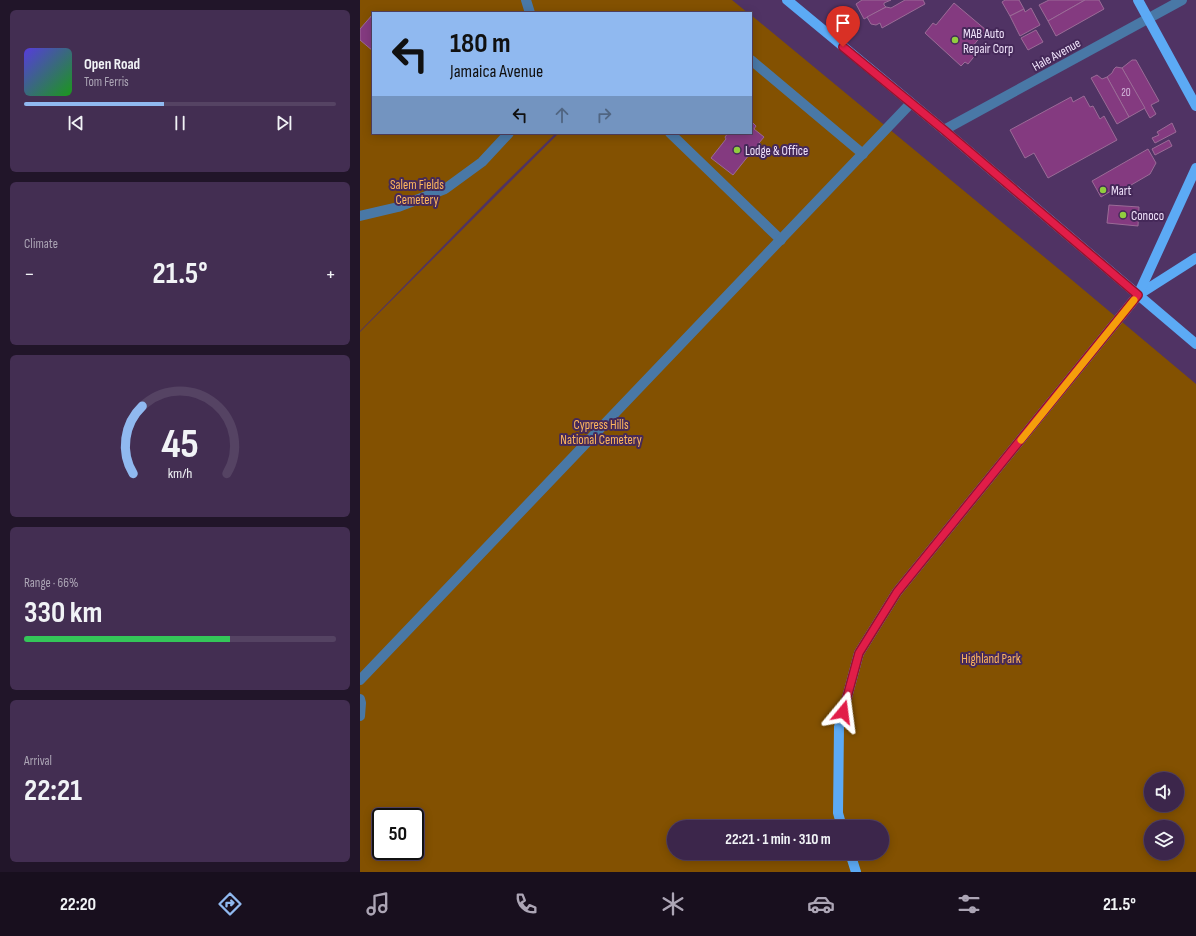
<!DOCTYPE html>
<meta charset="utf-8">
<style>
:root{--surface:#3c264b;--page:#432e52;--text:#f1f3f6;--muted:#aca5b5;--line:#554363;--accent:#90b9f0}
body{margin:0;font-family:"Sofia Sans Condensed",sans-serif;background:var(--page);color:var(--text);height:100vh;display:flex;flex-direction:column;font-size:15px;white-space:nowrap}
*{box-sizing:border-box;margin:0}
p{font-size:13px;color:var(--muted)}
.icon{flex:none;width:22px;height:22px;fill:none;stroke:currentColor;stroke-width:2;stroke-linecap:round;stroke-linejoin:round}
.map{position:relative;flex:1;overflow:hidden}
.panel{display:flex;flex-direction:column;gap:10px;padding:10px;background:#211529;width:360px}
.panel>*{flex:none}
.top-card{position:absolute;left:12px;top:12px;width:380px;height:122px;border-radius:0px;box-shadow:0 2px 10px #0003,0 0 0 1px var(--line);background:#90b9f0;color:#111;overflow:hidden}
.fabs{position:absolute;left:784px;top:772px;display:grid;gap:8px}
.fabs a{display:grid;place-items:center;width:40px;height:40px;border-radius:50%;background:var(--surface);box-shadow:0 2px 10px #0003,0 0 0 1px var(--line);font-size:20px}
.speed{position:absolute;left:12px;top:808px;display:flex;gap:8px;font-size:20px;font-weight:700;text-align:center}
.speed>*{display:grid;place-content:center;width:52px;height:52px;border-radius:50%;background:var(--surface);box-shadow:0 2px 10px #0003,0 0 0 1px var(--line);line-height:1}
.speed .limit{border:2px solid #111;border-radius:6px;background:#fff;color:#111}
.pin{position:absolute;display:grid;place-items:center;width:34px;height:34px;color:#fff;margin:-41px -17px;border-radius:50% 50% 50% 0;rotate:-45deg;box-shadow:0 0 4px #0007}
.pin .icon{rotate:45deg}
.me{position:absolute;width:44px;margin:-22px;rotate:16deg;stroke-linejoin:round;filter:drop-shadow(0 0 3px #0008)}
.turn{display:flex;align-items:center;gap:14px;height:84px;padding:0 12px;font-size:18px}
.turn .icon{width:52px;height:52px;stroke-width:2.5}
.turn b{display:block;font-size:28px;line-height:34px}
.lanes{display:flex;align-items:center;height:38px;padding:0 12px;background:#0003;justify-content:center;gap:20px;direction:ltr}
.lanes .off{opacity:.35}
.big{font-size:30px;font-weight:700;line-height:1.1}
.panel .widget{flex:1;display:flex;flex-direction:column;justify-content:center;gap:6px;min-width:0;padding:0 14px;border-radius:6px;background:var(--page)}
.panel .dial{align-items:center;gap:0}
.dial svg{height:104px;overflow:visible;fill:none;stroke:var(--line);stroke-width:7;stroke-linecap:round;text-anchor:middle}
.dial text{fill:var(--text);stroke:none}
.song{display:flex;align-items:center;gap:12px}
.cover{width:48px;height:48px;border-radius:6px;background:linear-gradient(135deg,hsl(250 70% 55%),hsl(120 70% 35%))}
.played{height:4px;border-radius:2px;background:linear-gradient(90deg,var(--accent) 45%,var(--line) 45%)}
.keys{display:flex;justify-content:space-around;direction:ltr}
.heat{display:flex;justify-content:space-between;align-items:center;font-size:22px;direction:ltr}
.charge{height:6px;border-radius:3px;background:linear-gradient(90deg,#34c759 66%,var(--line) 0)}
.trip{position:absolute;left:307px;top:820px;width:222px;height:40px;border-radius:20px;background:var(--surface);box-shadow:0 2px 10px #0003,0 0 0 1px var(--line);font-weight:700;line-height:40px;text-align:center}
.tabs{display:flex;height:64px;justify-content:space-around;align-items:center;background:#180f1e;color:var(--muted)}
.tabs .icon{width:28px;height:28px}
.tabs .on{color:var(--accent)}
.tabs b{font-size:18px;color:var(--text)}
main{display:flex;flex:1;min-height:0}
.map>svg:first-child{display:block}
.green{fill:#835101;fill-rule:evenodd}
.building{fill:#843a80;stroke:#9b6b97}
.lines{fill:none;stroke-linecap:round;stroke-linejoin:round}
.minor{stroke:#4978a6;stroke-width:10}
.major{stroke:#5caaf5;stroke-width:10}
.route-casing{stroke:#92132f;stroke-width:10}
.route{stroke:#e11d48;stroke-width:7}
.slow{stroke:#f59e0b;stroke-width:7}
.poi-dot{fill:#91cd3f;stroke:#452959;stroke-width:1.5}
.labels{text-anchor:middle;stroke-width:4;stroke-linejoin:round;paint-order:stroke}
.number-label{font-size:11px;fill:#d5b9dc}
.poi-label{font-size:13px;fill:#f0e3fb;stroke:#452959;text-anchor:start}
.street-label{font-size:13px;fill:#f0e3fb;stroke:#452959}
.park-label{font-size:13px;fill:#feb65e;stroke:#452959}
</style>
<main>
<section class="panel">
<div class="widget">
<div class="song"><i class="cover"></i><div><b>Open Road</b><p>Tom Ferris</p></div></div>
<div class="played"></div>
<div class="keys"><svg class="icon" aria-label="previous" viewBox="0 0 24 24"><path d="M18 5L8 12l10 7zM5 5v14"/></svg><svg class="icon" aria-label="pause" viewBox="0 0 24 24"><path d="M8 5v14M16 5v14"/></svg><svg class="icon" aria-label="next" viewBox="0 0 24 24"><path d="M6 5l10 7-10 7zM19 5v14"/></svg></div>
</div>
<div class="widget"><p>Climate</p>
<div class="heat"><a>−</a><b class="big">21.5°</b><a>+</a></div>
</div>
<div class="widget dial"><svg viewBox="0 0 100 80">
<path d="M14 69A42 42 0 1 1 86 69"/>
<path d="M14 69A42 42 0 0 1 21 17" stroke="#90b9f0"/>
<text x="50" y="56" font-size="32" font-weight="700">45</text>
<text x="50" y="72" font-size="11">km/h</text>
</svg></div>
<div class="widget"><p>Range · 66%</p><b class="big">330 km</b><div class="charge"></div></div>
<div class="widget"><p>Arrival</p><b class="big">22:21</b></div>
</section>
<div class="map">
<svg width="836" height="872" viewBox="0 0 836 872">
<rect width="100%" height="100%" fill="#503364"/>
<!-- green -->
<g class="green">
<polygon points="0,0 372,0 388,13 13,13 13,133 196,133 137,191 0,331"/>
<path d="M 391,15 L 706,275 L 836,384 L 836,872 L 0,872 L 0,332 L 199,133 L 391,133 ZM 791,779 L 817,779 L 817,805 L 791,805 ZM 21,817 L 55,817 L 55,851 L 21,851 ZM 314,827 L 522,827 L 522,853 L 314,853 ZM 791,827 L 817,827 L 817,853 L 791,853 Z"/>
</g>
<!-- building -->
<g class="building">
<polygon points="502,0 531,0 524,3 524,5 526,7 504,19 496,4"/>
<polygon points="545,0 563,0 565,4 522,28 520,23 516,25 511,24 507,17 526,7 531,8"/>
<polygon points="645,0 659,0 664,9 650,16 642,2"/>
<polygon points="689,0 725,0 688,21 679,5"/>
<polygon points="725,0 739,0 744,9 696,36 688,21"/>
<polygon points="594,3 626,30 612,47 618,52 608,64 605,62 601,66 565,33 573,23 576,25"/>
<polygon points="671,8 680,25 660,36 650,16 664,9 665,12"/>
<polygon points="13,14 13,51 0,40 0,29"/>
<polygon points="676,30 683,42 668,50 661,38"/>
<polygon points="772,60 776,60 799,101 791,105 796,114 790,118 762,68"/>
<polygon points="756,67 762,68 785,108 769,117 747,77 752,73 754,69"/>
<polygon points="737,75 742,79 747,77 769,117 757,124 731,78"/>
<polygon points="724,96 730,107 733,106 740,119 744,116 757,140 688,178 674,153 665,158 650,130 711,97 713,102"/>
<polygon points="391,121 396,126 394,129 404,137 399,143 401,144 391,156 389,155 373,175 351,158 366,139 365,137 368,133 391,133"/>
<polygon points="812,123 816,132 795,143 792,138 799,135 797,132"/>
<polygon points="809,140 812,146 795,155 792,149"/>
<polygon points="788,149 796,163 790,174 759,192 756,188 741,197 732,181"/>
<polygon points="749,205 779,207 778,226 747,223"/>
</g>
<g class="lines">
<!-- minor -->
<g class="minor">
<polyline points="166,0 170,13"/>
<polyline points="391,60 503,154"/>
<polyline points="584,130 822,0"/>
<polyline points="310,133 421,240"/>
<polyline points="0,216 38,207 85,189 122,162 149,133"/>
<polyline points="0,680 551,103"/>
<polyline points="0,699 1,703 0,716"/>
</g>
<!-- major -->
<g class="major">
<polyline points="427,0 584,130 836,344"/>
<polyline points="778,0 836,106"/>
<polyline points="778,295 836,258"/>
<polyline points="482,827 478,813 479,727 499,653 537,592 778,295 836,168"/>
<polyline points="490,853 496,872"/>
</g>
</g>
<g class="lines">
<defs>
<polyline id="route" points="483,712 499,653 537,592 778,295 584,130 483,47"/>
</defs>
<!-- route casing -->
<use href="#route" class="route-casing"/>
<!-- route -->
<use href="#route" class="route"/>
<!-- slow -->
<polyline class="slow" points="661,440 774,300"/>
</g>
<!-- markers -->
<g class="poi-dot">
<circle cx="595" cy="40" r="4"/>
<circle cx="377" cy="150" r="4"/>
<circle cx="743" cy="190" r="4"/>
<circle cx="763" cy="215" r="4"/>
</g>
<g class="labels">
<!-- number labels -->
<g class="number-label">
<text x="766" y="96">20</text>
</g>
<!-- poi labels -->
<g class="poi-label">
<text x="603" y="38">MAB Auto<tspan x="603" dy="15">Repair Corp</tspan></text>
<text x="385" y="155">Lodge &amp; Office</text>
<text x="751" y="195">Mart</text>
<text x="771" y="220">Conoco</text>
</g>
<!-- street labels -->
<g class="street-label">
<text transform="translate(696 54) rotate(-29)" y="5">Hale Avenue</text>
</g>
<!-- park labels -->
<g class="park-label">
<text x="57" y="189">Salem Fields<tspan x="57" dy="15">Cemetery</tspan></text>
<text x="241" y="429">Cypress Hills<tspan x="241" dy="15">National Cemetery</tspan></text>
<text x="631" y="663">Highland Park</text>
</g>
</g>
</svg>
<div class="fabs">
<a><svg class="icon" aria-label="sound" viewBox="0 0 24 24"><path d="M4 9h4l5-4v14l-5-4H4zM17 9q2 3 0 6"/></svg></a>
<a><svg class="icon" aria-label="layers" viewBox="0 0 24 24"><path d="M12 4l9 5-9 5-9-5zM3 14l9 5 9-5"/></svg></a>
</div>
<div class="speed"><div class="limit">50</div></div>
<div class="pin" style="left:483px;top:47px;background:#d93025"><svg class="icon" aria-label="arrive" viewBox="0 0 24 24"><path d="M6 21V4h12l-3 4 3 4H6"/></svg></div>
<svg class="me" style="left:483px;top:712px" viewBox="-20 -20 40 40"><path d="M0-17L14 15 0 8-14 15z" fill="#e11d48" stroke="#fff" stroke-width="4"/></svg>
<div class="trip">22:21 · 1 min · 310 m</div>
<div class="top-card">
<div class="turn"><svg class="icon" aria-label="left" viewBox="0 0 24 24"><path d="M17 20v-9H6M10 6l-5 5 5 5"/></svg><div><b>180 m</b>Jamaica Avenue</div></div>
<div class="lanes"><svg class="icon" aria-label="left" viewBox="0 0 24 24"><path d="M17 20v-9H6M10 6l-5 5 5 5"/></svg><svg class="icon off" aria-label="ahead" viewBox="0 0 24 24"><path d="M12 20V5M6 11l6-6 6 6"/></svg><svg class="icon off" aria-label="right" viewBox="0 0 24 24"><path d="M7 20v-9h11M14 6l5 5-5 5"/></svg></div>
</div>
</div>
</main>
<nav class="tabs">
<b>22:20</b>
<svg class="icon on" aria-label="directions" viewBox="0 0 24 24"><path d="M12 3l9 9-9 9-9-9zM9 14v-3h6M13 9l2 2-2 2"/></svg>
<svg class="icon" aria-label="music" viewBox="0 0 24 24"><path d="M9 18V5l10-2v13"/><circle cx="6" cy="18" r="3"/><circle cx="16" cy="16" r="3"/></svg>
<svg class="icon" aria-label="phone" viewBox="0 0 24 24"><path d="M5 4h4l2 5-3 2q2 4 5 5l2-3 5 2v4C11 20 4 13 5 4z"/></svg>
<svg class="icon" aria-label="climate" viewBox="0 0 24 24"><path d="M12 3v18M4 7l16 10M4 17L20 7"/></svg>
<svg class="icon" aria-label="car" viewBox="0 0 24 24"><path d="M5 17H2v-5l4-1 3-4h7l3 4 3 1v5h-3M9 17h6M6 11h13"/><circle cx="7" cy="17" r="2"/><circle cx="17" cy="17" r="2"/></svg>
<svg class="icon" aria-label="filters" viewBox="0 0 24 24"><path d="M4 7h16M4 17h16"/><circle cx="9" cy="7" r="2"/><circle cx="15" cy="17" r="2"/></svg>
<b>21.5°</b>
</nav>
